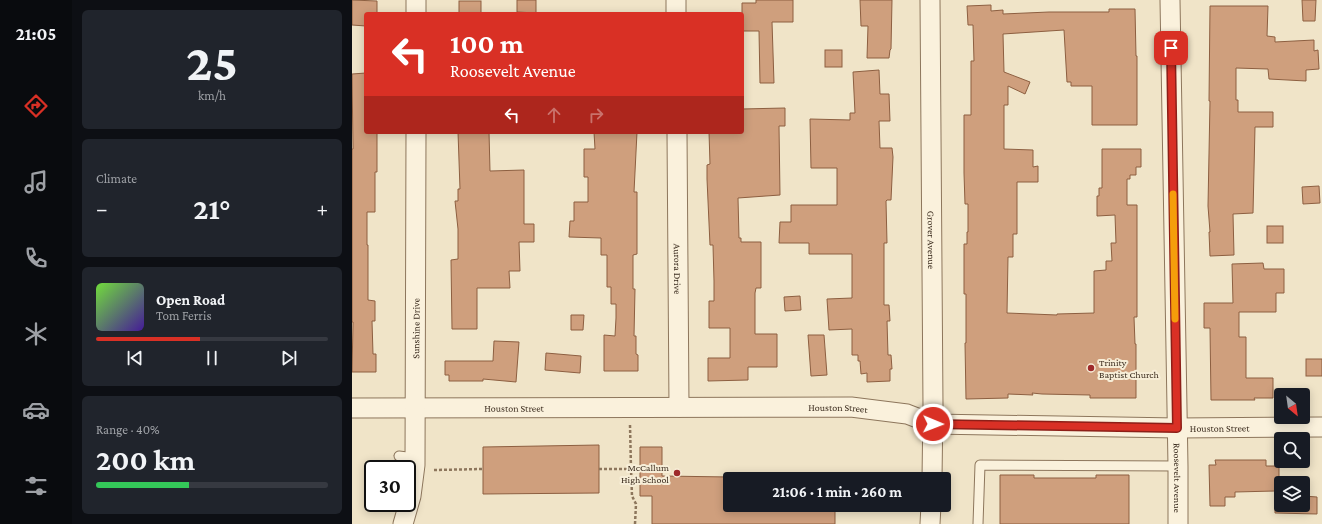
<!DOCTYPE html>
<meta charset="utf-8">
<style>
:root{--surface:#171b24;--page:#20242c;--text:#f1f3f6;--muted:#9ea1a6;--line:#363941;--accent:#d93025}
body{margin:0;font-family:"Crimson Pro",serif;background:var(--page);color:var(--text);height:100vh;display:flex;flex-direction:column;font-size:15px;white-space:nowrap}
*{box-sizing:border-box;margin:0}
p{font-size:13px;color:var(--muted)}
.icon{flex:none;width:22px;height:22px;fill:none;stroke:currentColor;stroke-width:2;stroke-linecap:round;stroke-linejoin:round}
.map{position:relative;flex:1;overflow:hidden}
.side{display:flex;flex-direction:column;gap:10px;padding:10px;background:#0d0f14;width:280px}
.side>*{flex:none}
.banner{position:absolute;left:12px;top:12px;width:380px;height:122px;border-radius:4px;box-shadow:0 2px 10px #0003;background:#d93025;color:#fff;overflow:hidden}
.needle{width:26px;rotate:151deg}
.buttons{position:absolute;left:922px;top:388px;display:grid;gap:8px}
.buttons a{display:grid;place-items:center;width:36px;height:36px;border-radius:4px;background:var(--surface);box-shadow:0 2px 10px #0003;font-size:20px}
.speed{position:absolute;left:12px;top:460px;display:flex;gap:8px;font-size:20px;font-weight:700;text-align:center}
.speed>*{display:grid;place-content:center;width:52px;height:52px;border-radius:50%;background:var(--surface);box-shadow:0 2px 10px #0003;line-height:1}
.speed .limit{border:2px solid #111;border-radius:6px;background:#fff;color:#111}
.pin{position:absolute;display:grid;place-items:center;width:34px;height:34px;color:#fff;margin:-17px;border-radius:8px;box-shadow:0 2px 6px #0006}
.me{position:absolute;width:44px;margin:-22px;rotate:91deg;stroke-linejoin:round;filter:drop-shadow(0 0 3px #0008)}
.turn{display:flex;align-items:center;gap:14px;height:84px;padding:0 20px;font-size:18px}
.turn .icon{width:52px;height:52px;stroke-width:2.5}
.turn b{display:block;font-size:28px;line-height:34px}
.lanes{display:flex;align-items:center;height:38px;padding:0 20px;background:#0003;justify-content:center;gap:20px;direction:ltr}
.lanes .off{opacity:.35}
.big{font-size:30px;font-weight:700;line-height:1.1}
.side .card{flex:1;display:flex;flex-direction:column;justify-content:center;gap:6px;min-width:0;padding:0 14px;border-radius:6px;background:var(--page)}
.side .dial{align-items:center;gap:0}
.dial b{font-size:52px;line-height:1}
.song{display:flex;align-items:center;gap:12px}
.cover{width:48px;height:48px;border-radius:6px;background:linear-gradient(135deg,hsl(100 70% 55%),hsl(260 70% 35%))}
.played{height:4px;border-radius:2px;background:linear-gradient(90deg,var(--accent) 45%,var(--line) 45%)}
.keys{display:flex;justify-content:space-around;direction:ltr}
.heat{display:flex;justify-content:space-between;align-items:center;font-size:22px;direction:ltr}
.charge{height:6px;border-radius:3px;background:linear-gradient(90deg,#34c759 40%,var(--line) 0)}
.trip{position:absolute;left:371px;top:472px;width:228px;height:40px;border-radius:4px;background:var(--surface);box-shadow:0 2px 10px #0003;font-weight:700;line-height:40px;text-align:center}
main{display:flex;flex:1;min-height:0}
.menu{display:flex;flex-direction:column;width:72px;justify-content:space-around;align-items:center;background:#090b0e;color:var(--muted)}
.menu .icon{width:28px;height:28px}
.menu .current{color:var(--accent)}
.menu b{font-size:18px;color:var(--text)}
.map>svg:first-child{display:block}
.building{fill:#cf9f7d;stroke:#8d5f41}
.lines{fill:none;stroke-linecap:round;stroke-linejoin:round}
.service-casing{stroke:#8d765c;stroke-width:11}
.minor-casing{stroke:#8d765c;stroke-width:21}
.path{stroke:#8d765c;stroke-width:2.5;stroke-dasharray:3 2;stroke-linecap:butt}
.service{stroke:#faf1dc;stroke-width:9}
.minor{stroke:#faf1dc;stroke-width:19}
.route-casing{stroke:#8d1f18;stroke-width:10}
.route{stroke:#d93025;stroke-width:7}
.slow{stroke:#f59e0b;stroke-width:7}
.poi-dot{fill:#9e2a2b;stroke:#f7eed8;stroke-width:1.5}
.labels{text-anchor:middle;stroke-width:4;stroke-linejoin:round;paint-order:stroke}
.street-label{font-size:10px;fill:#3d2e20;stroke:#f7eed8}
.poi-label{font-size:10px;fill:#3d2e20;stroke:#f7eed8;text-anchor:start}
</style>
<main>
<nav class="menu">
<b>21:05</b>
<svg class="icon current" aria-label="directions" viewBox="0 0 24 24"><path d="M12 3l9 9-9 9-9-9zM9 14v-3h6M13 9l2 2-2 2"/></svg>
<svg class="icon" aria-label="music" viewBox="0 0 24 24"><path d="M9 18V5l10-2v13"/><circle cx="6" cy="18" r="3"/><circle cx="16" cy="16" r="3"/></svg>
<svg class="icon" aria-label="phone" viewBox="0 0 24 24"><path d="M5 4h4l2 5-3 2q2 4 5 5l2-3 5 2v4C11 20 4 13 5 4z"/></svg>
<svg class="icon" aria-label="climate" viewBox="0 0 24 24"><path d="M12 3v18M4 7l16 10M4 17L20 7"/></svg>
<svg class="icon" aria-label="car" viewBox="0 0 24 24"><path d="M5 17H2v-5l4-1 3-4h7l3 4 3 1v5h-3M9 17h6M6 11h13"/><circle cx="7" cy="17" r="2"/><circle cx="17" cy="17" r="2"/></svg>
<svg class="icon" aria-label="filters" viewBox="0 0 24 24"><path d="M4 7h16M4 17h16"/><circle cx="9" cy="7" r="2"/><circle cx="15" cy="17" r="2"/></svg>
</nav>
<section class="side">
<div class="card dial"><b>25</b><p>km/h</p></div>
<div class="card"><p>Climate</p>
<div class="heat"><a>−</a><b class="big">21°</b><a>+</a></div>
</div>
<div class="card">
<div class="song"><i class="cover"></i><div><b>Open Road</b><p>Tom Ferris</p></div></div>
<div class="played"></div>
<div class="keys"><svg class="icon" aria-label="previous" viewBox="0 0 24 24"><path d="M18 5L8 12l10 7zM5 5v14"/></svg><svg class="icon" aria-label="pause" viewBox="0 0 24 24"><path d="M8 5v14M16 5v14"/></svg><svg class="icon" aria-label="next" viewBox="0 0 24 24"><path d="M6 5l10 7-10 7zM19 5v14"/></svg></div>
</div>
<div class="card"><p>Range · 40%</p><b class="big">200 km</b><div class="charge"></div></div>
</section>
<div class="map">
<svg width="970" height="524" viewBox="0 0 970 524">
<rect width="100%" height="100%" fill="#f0e4c8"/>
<!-- building -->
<g class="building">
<polygon points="0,0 25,1 25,14 14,14 14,26 0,25"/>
<polygon points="165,0 184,0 184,13 165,12"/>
<polygon points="404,0 441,0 441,22 420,22 422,83 408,83 407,31 390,31 390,3 404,3"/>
<polygon points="508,0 540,0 539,49 538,50 537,58 515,58 516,26 509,26"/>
<polygon points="950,0 964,0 963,21 951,21"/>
<rect x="107" y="1" width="22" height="13"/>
<polygon points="639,5 639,11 651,10 651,14 697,12 757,12 757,9 783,9 784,56 785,56 785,125 740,125 740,86 719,86 719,82 715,82 712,30 651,34 652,72 678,82 673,94 656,86 656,105 652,105 652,149 681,150 681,167 686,166 686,182 665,182 665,234 661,234 661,257 656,257 655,313 705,315 705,314 742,313 742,271 754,270 754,261 760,261 759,243 764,243 763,215 745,216 745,196 747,196 747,188 750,188 750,149 789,149 789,167 784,167 784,175 778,175 778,179 775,179 775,205 785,205 785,317 782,317 783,344 784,344 784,398 738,398 738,395 690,394 680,393 681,395 656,394 656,398 614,399 613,343 614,343 614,294 612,294 612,244 615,244 615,232 616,232 616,204 613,204 612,173 612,115 619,115 619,61 622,61 621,25 616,25 615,6"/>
<polygon points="858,6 916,6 915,36 923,37 923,42 962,40 962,51 966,50 967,69 954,70 954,81 917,79 916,69 884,68 884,100 886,100 886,112 921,112 921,127 903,127 901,213 881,214 882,255 858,256 857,232 858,232 856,206 858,101 857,101"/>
<rect x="473" y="50" width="17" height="17"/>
<polygon points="527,70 528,94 537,94 538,121 527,121 528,148 540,148 541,157 539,200 535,200 534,201 535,243 532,243 532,305 537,305 538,321 535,321 536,355 539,355 540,369 538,369 538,381 515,382 515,373 509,374 508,361 506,361 506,355 500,355 500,329 477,330 475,299 500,298 500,254 457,254 457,243 427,243 428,222 439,222 439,205 485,205 485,168 459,168 458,119 498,120 498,113 503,113 501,72"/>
<polygon points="14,73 14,132 25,132 25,172 23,172 23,212 15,212 15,245 16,245 16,300 23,301 23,321 20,321 21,354 24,354 24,372 0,372 1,322 0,322 0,149 1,149 0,74"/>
<polygon points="433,108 433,126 427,126 428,195 386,198 387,238 389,238 389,242 409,242 409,288 404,288 403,293 403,334 425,334 425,367 396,367 396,380 356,381 356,358 378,358 378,328 357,328 357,301 362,301 362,281 361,245 358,245 355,179 355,165 358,164 357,132 390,132 390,109"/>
<polygon points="106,132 137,132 138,171 172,170 172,224 182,224 182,242 167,242 168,271 157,271 158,288 125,288 125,329 100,329 99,260 106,259 106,229 103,201 106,201 106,189 108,189"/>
<polygon points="242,132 285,132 282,192 285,192 285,254 281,255 281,289 283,289 282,336 284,336 284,354 286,355 286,371 252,371 252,335 263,336 264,318 264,304 259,304 259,287 255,287 255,255 249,255 249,238 217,237 218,221 222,221 222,202 236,202 236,177 232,177 232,149 243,149"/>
<polygon points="967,186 968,203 951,204 950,187"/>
<rect x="915" y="226" width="16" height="17"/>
<polygon points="911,263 912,269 932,269 932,293 924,293 924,312 887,312 887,337 894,337 894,378 921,378 921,398 902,398 903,400 859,400 858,328 852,328 852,303 881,303 880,264"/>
<polygon points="448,296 449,310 433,311 432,297"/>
<polygon points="219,315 232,315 231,330 219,330"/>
<polygon points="456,335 472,335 475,375 459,376"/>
<polygon points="142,341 167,342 164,382 131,379 131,381 97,381 97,375 93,375 93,361 141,361"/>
<polygon points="194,353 229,356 228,373 193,370"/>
<rect x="954" y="359" width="16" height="17"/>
<polygon points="247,445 247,493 131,494 131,447"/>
<polygon points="288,447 310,447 310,476 378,477 378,505 483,505 483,524 300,524 300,496 288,496"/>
<polygon points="863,460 914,460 914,466 927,466 927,478 938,478 938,483 929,483 929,505 951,505 951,496 965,497 965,514 923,513 923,491 883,492 883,497 873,497 873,506 858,506 857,465 864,465"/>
<polygon points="648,475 682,475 682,478 744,478 744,475 777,475 777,524 648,524"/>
</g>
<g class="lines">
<defs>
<g id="service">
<polyline points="47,456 63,458"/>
<polyline points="626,524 628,465 826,466"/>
</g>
<g id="minor">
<polyline points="324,0 324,14"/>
<path id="s1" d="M 578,0 L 581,405 L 580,479"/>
<path id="s2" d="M 818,0 L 826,466 L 826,524"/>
<polyline points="64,14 64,0"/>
<path id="s3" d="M 325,132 L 327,407"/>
<path id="s4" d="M 0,408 L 499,407 L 555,414 L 581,424 L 825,428 L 970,427"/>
<path id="s5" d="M 51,524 L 59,496 L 63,465 L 64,132"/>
<polyline points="578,524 579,505"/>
</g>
</defs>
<!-- service casing -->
<use href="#service" class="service-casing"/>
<!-- minor casing -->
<use href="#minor" class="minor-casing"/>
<!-- path -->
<g class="path">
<polyline points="278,425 279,469"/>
<polyline points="247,469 279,469 280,496 284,504 283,524"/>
<polyline points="82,470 131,469"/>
</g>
<!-- service -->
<use href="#service" class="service"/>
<!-- minor -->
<use href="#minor" class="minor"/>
</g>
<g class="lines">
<defs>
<polyline id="route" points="581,424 825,428 819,48"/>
</defs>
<!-- route casing -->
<use href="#route" class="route-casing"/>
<!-- route -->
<use href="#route" class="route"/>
<!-- slow -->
<polyline class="slow" points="821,194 823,319"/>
</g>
<!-- markers -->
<g class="poi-dot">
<circle cx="739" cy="368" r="4"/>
<circle cx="325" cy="473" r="4"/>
</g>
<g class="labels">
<!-- street labels -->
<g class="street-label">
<text dy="4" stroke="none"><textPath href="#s1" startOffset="240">Grover Avenue</textPath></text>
<text dy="4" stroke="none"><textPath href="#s3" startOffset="137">Aurora Drive</textPath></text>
<text dy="4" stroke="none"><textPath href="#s5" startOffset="197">Sunshine Drive</textPath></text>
<text dy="4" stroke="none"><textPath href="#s4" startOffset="162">Houston Street</textPath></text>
<text dy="4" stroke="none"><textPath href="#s4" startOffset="486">Houston Street</textPath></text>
<text dy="4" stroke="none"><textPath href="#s4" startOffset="870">Houston Street</textPath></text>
<text dy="4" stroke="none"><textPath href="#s2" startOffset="478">Roosevelt Avenue</textPath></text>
</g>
<!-- poi labels -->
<g class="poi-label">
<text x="747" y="366">Trinity<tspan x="747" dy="12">Baptist Church</tspan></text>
<text x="317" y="471" text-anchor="end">McCallum<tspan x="317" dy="12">High School</tspan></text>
</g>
</g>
</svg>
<div class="buttons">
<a><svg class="needle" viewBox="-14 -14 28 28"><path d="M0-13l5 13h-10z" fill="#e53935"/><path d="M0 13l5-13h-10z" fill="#9ea1a6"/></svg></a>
<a><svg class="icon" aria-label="search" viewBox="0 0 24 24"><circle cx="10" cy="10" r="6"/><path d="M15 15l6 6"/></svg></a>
<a><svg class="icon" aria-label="layers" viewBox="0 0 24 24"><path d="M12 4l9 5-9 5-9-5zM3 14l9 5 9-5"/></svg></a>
</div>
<div class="speed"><div class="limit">30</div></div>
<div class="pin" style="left:819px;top:48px;background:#d93025"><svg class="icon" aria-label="arrive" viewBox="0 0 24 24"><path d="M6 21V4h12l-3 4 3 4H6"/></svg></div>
<svg class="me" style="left:581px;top:424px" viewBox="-20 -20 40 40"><circle r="17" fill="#d93025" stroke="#fff" stroke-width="3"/><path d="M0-11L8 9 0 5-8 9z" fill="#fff"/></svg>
<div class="trip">21:06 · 1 min · 260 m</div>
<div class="banner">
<div class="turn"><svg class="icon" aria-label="left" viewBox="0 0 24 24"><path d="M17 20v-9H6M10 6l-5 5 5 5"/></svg><div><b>100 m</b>Roosevelt Avenue</div></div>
<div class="lanes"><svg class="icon" aria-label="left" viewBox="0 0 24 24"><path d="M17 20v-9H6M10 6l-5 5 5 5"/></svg><svg class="icon off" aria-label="ahead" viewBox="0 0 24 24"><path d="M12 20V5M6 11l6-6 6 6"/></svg><svg class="icon off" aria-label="right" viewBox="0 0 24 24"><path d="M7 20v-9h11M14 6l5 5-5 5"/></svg></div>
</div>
</div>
</main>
